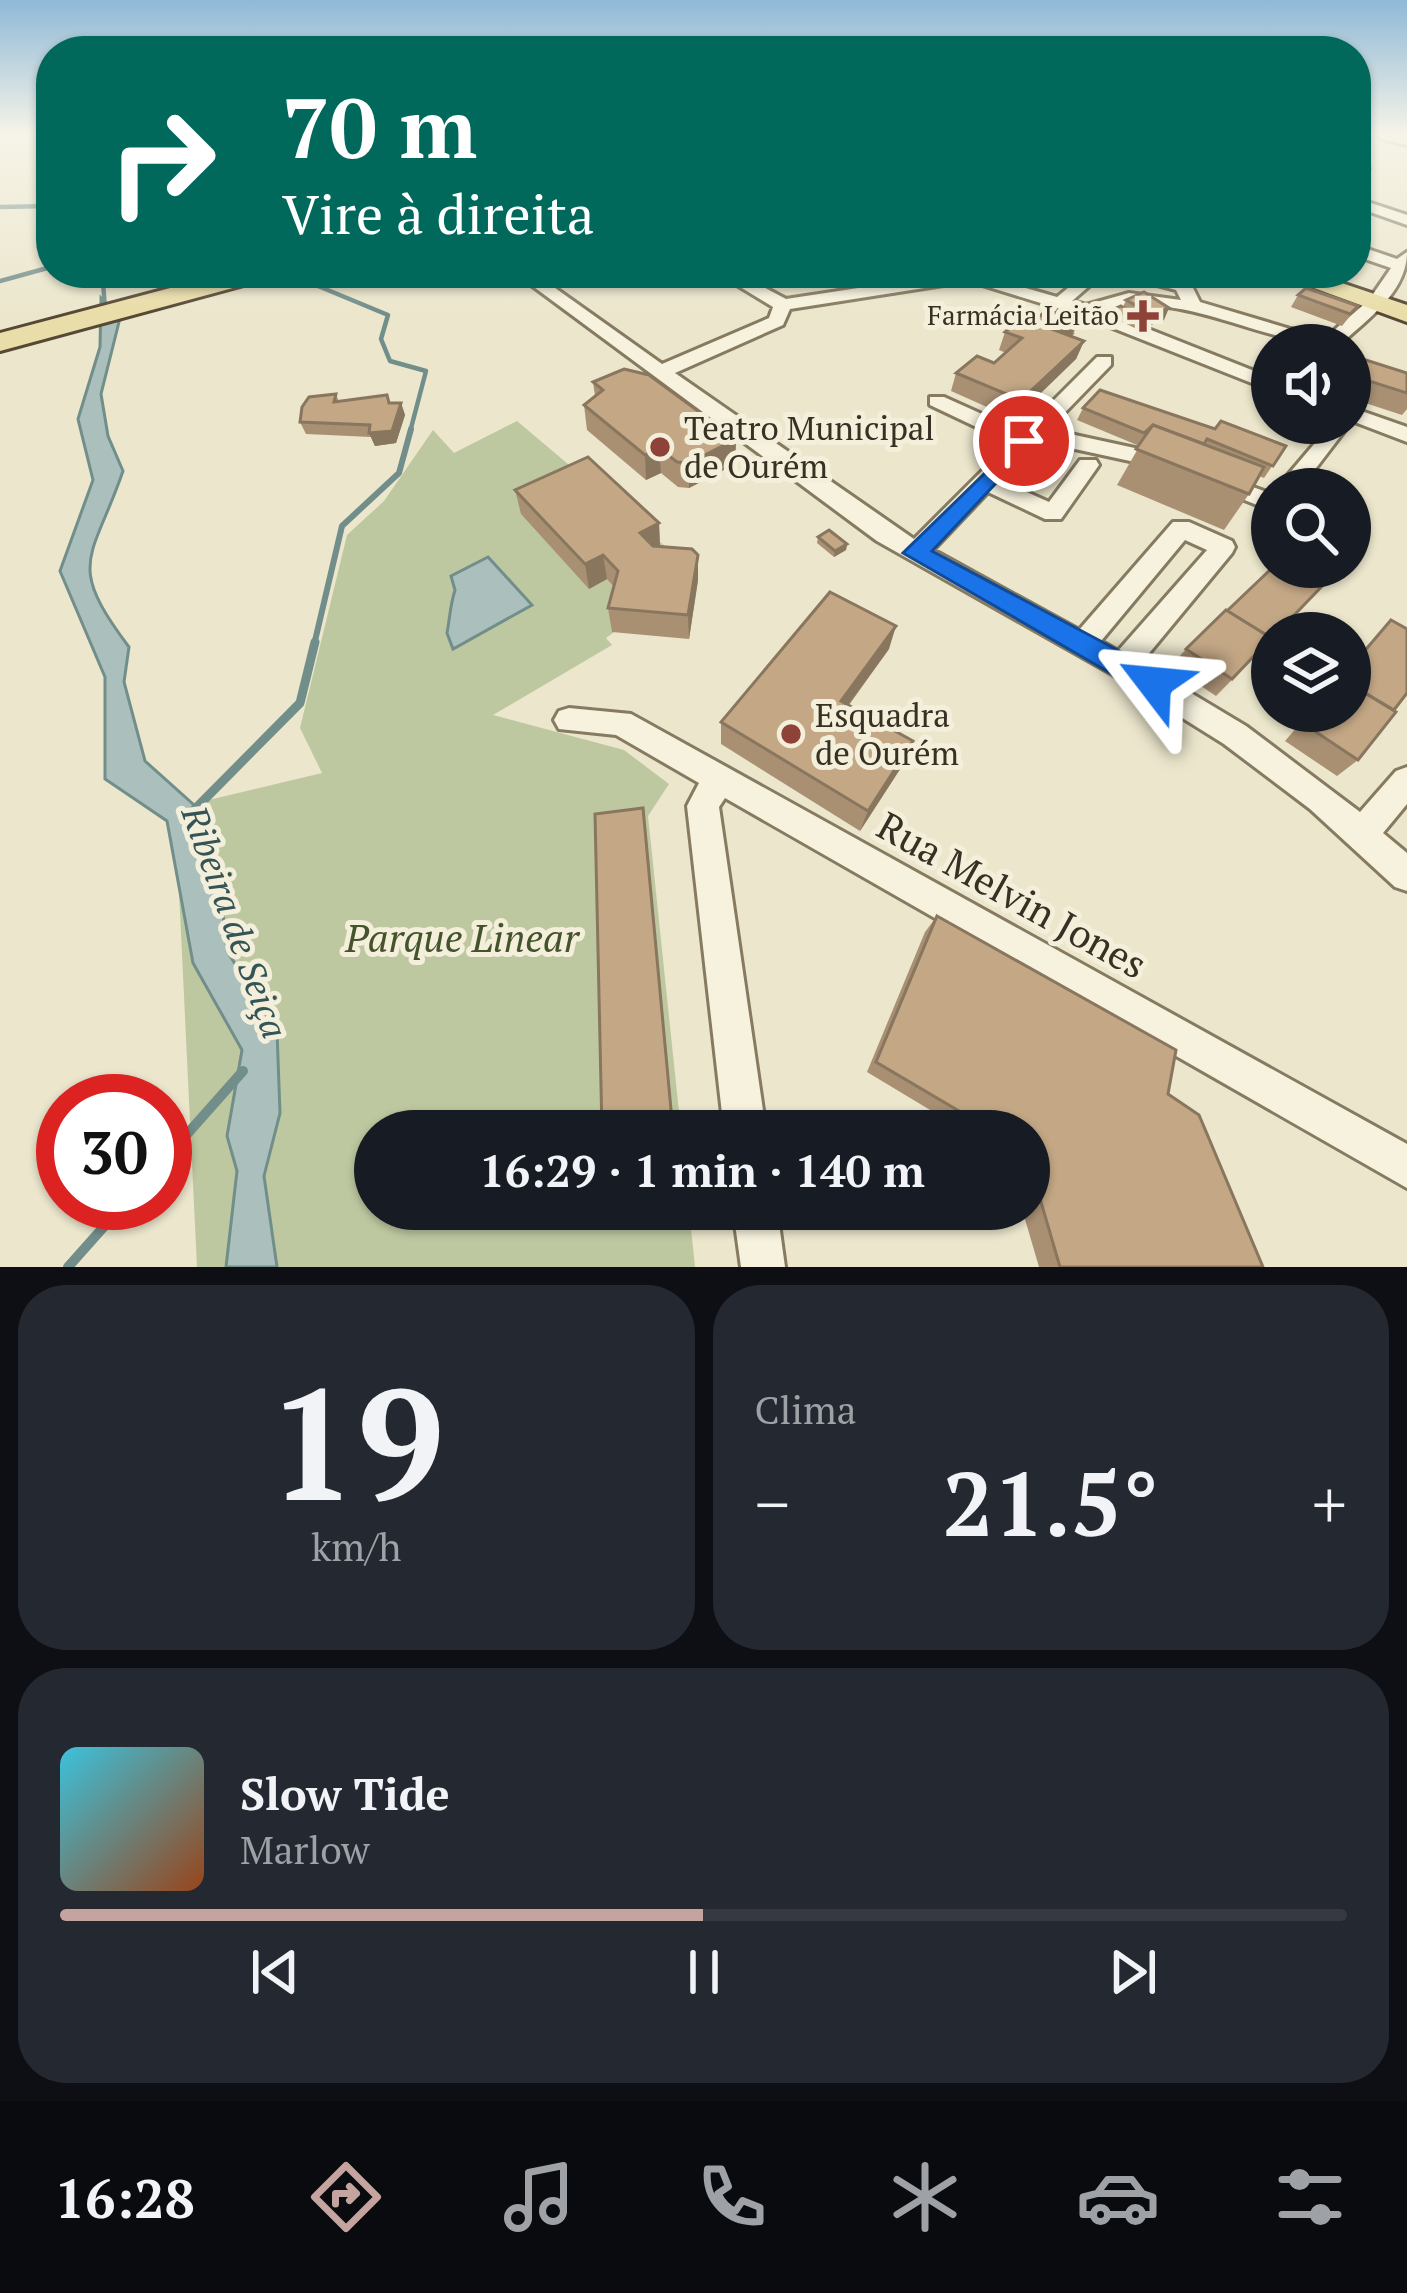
<!DOCTYPE html>
<html lang="pt">
<meta charset="utf-8">
<style>
:root{--surface:#171b24;--page:#242831;--text:#f1f3f6;--muted:#9ea1a6;--line:#363941;--accent:#c5a4a0}
body{margin:0;font-family:"PT Serif",serif;background:var(--page);color:var(--text);height:100vh;display:flex;flex-direction:column;font-size:45px;white-space:nowrap}
*{box-sizing:border-box;margin:0}
p{font-size:39px;color:var(--muted)}
.icon{flex:none;width:66px;height:66px;fill:none;stroke:currentColor;stroke-width:2;stroke-linecap:round;stroke-linejoin:round}
.map{position:relative;height:1267px;overflow:hidden}
.drawer{display:flex;flex-direction:column;gap:18px;padding:18px;background:#0d0f14;flex:1}
.drawer>*{flex:none}
.hud{position:absolute;left:36px;top:36px;width:1335px;height:252px;border-radius:48px;box-shadow:0 3px 9px #0004;background:#00695c;color:#fff;overflow:hidden}
.controls{position:absolute;left:1251px;top:324px;display:grid;gap:24px}
.controls a{display:grid;place-items:center;width:120px;height:120px;border-radius:50%;background:var(--surface);box-shadow:0 3px 9px #0004;font-size:60px}
.speed{position:absolute;left:36px;top:1074px;display:flex;gap:24px;font-size:60px;font-weight:700;text-align:center}
.speed>*{display:grid;place-content:center;width:156px;height:156px;border-radius:50%;background:var(--surface);box-shadow:0 3px 9px #0004;line-height:1}
.speed .limit{border:18px solid #d22;background:#fff;color:#111}
.pin{position:absolute;display:grid;place-items:center;width:102px;height:102px;color:#fff;margin:-51px;border:6px solid #fff;border-radius:50%;box-shadow:0 3px 12px #0007}
.me{position:absolute;width:132px;margin:-66px;rotate:299deg;stroke-linejoin:round;filter:drop-shadow(0 0 9px #0008)}
.turn{display:flex;align-items:center;gap:42px;height:252px;padding:0 48px;font-size:54px}
.turn .icon{width:156px;height:156px;stroke-width:2.5}
.turn b{display:block;font-size:84px;line-height:102px}
.big{font-size:90px;font-weight:600;line-height:1.1}
.drawer .widget{flex:1;display:flex;flex-direction:column;justify-content:center;gap:18px;min-width:0;padding:0 42px;border-radius:48px;background:var(--page)}
.drawer .dial{align-items:center;gap:0}
.dial b{font-size:156px;line-height:1}
.song{display:flex;align-items:center;gap:36px}
.cover{width:144px;height:144px;border-radius:18px;background:linear-gradient(135deg,hsl(190 70% 55%),hsl(20 70% 35%))}
.played{height:12px;border-radius:6px;background:linear-gradient(90deg,var(--accent) 50%,var(--line) 50%)}
.keys{display:flex;justify-content:space-around;direction:ltr}
.heat{display:flex;justify-content:space-between;align-items:center;font-size:66px;direction:ltr}
.drawer .tiles{flex:1;display:grid;gap:18px;grid-template-columns:1fr 1fr}
.widget:last-child{grid-column:span 2}
.trip{position:absolute;left:354px;top:1110px;width:696px;height:120px;border-radius:60px;background:var(--surface);box-shadow:0 3px 9px #0004;font-weight:600;line-height:120px;text-align:center}
.tab-bar{display:flex;height:192px;justify-content:space-around;align-items:center;background:#090b0e;color:var(--muted)}
.tab-bar .icon{width:84px;height:84px}
.tab-bar .active{color:var(--accent)}
.tab-bar b{font-size:54px;color:var(--text)}
.map>svg:first-child{display:block}
.green{fill:#bec8a0}
.water{fill:#abc0bd;stroke:#728e8b;stroke-width:3}
.lines{fill:none;stroke-linecap:round;stroke-linejoin:round}
.stream-far3{stroke:#728e8b;stroke-width:4.5}
.stream-far2{stroke:#728e8b;stroke-width:6}
.stream-far1{stroke:#728e8b;stroke-width:9}
.stream{stroke:#728e8b;stroke-width:10}
.minor-casing{stroke:#867a61;stroke-width:6}
.tertiary-casing{stroke:#867a61;stroke-width:6}
.primary-casing{stroke:#554835;stroke-width:6}
.minor{fill:#f6f2de;fill-rule:evenodd}
.tertiary{fill:#f6f2de;fill-rule:evenodd}
.primary{fill:#e9dda9;fill-rule:evenodd}
.wall{fill:#a99073}
.shaded-wall{fill:#89765e}
.building{fill:#c4a886;stroke:#89765e;stroke-width:3}
.route{fill:#1a73e8;stroke:#114b97;stroke-width:3}
.poi-dot{fill:#8f4338;stroke:#f3efdb;stroke-width:4.5}
.labels{text-anchor:middle;stroke-width:10;stroke-linejoin:round;paint-order:stroke}
.far-poi-label{font-size:27px;fill:#383023;stroke:#f3efdb;text-anchor:end}
.poi-label{font-size:33px;fill:#383023;stroke:#f3efdb;text-anchor:start}
.water-label{font-size:36px;font-style:italic;fill:#345456;stroke:#f3efdb}
.near-street-label{font-size:39px;fill:#383023;stroke:#f3efdb}
.near-park-label{font-size:39px;font-style:italic;fill:#44532c;stroke:#f3efdb}
</style>
<div class="map">
<svg width="1407" height="1267" viewBox="0 0 1407 1267">
<rect width="100%" height="100%" fill="#ebe6cc"/>
<!-- green -->
<polygon class="green" points="517,421 697,573 606,638 612,645 493,715 624,750 669,784 648,816 681,1131 375,1131 375,1209 689,1209 695,1267 197,1267 175,808 322,773 300,728 347,535 384,501 433,430 454,453"/>
<!-- water -->
<g class="water">
<path d="M 101,298 L 120,318 L 101,394 L 108,436 L 123,471 C 92,561 65,562 129,647 L 124,682 L 145,761 L 213,822 L 227,951 L 277,1031 L 280,1113 L 264,1176 L 277,1267 L 226,1267 L 237,1171 L 227,1136 L 242,1050 L 193,963 L 167,821 L 105,779 L 105,677 L 60,571 L 93,480 L 78,419 L 100,347 Z"/>
<path d="M 488,557 L 532,605 L 453,649 L 447,633 C 450,617 450,606 455,590 L 451,576 Z"/>
</g>
<g class="lines">
<!-- stream-far3 -->
<g class="stream-far3">
<polyline points="0,207 51,206"/>
<polyline points="94,273 103,282 105,309"/>
<polyline points="265,277 318,286 388,315 381,339 390,361 426,371 410,432"/>
<polyline points="0,281 51,267"/>
</g>
<!-- stream-far2 -->
<polyline class="stream-far2" points="314,645 342,526 399,473 411,429"/>
<!-- stream-far1 -->
<polyline class="stream-far1" points="192,812 300,703 315,642"/>
<!-- stream -->
<g class="stream">
<polyline points="165,1159 243,1071"/>
<polyline points="68,1267 125,1203"/>
</g>
<defs>
<g id="minor">
<polygon points="1356,149 1363,153 1369,169 1356,178"/>
<polygon points="1356,198 1407,215 1407,225 1356,207"/>
<path d="M 1356,245 L 1397,259 L 1407,252 C 1407,292 1367,320 1339,345 C 1260,345 1182,287 1103,311 L 1272,378 L 1272,391 L 1080,315 L 969,281 L 790,309 L 783,325 L 675,373 L 914,539 L 1010,443 L 930,405 L 930,397 L 944,397 L 1022,432 L 1097,357 L 1111,357 L 1111,365 L 1045,433 L 1061,432 L 1167,455 L 1175,457 L 1175,467 L 1167,469 L 1061,446 L 1032,447 L 1000,480 L 1049,502 L 1080,460 L 1096,460 L 1099,465 L 1061,519 L 1045,519 L 988,492 L 933,550 L 1079,630 L 1173,522 L 1189,522 L 1232,541 L 1235,547 L 1232,553 L 1141,663 L 1246,726 L 1360,812 L 1396,771 L 1407,767 L 1407,804 L 1383,833 L 1407,853 L 1407,891 L 1395,887 L 1310,809 L 1224,744 L 1112,674 L 877,541 L 515,273 L 534,273 L 662,364 L 769,318 L 773,307 L 717,273 L 737,273 L 786,299 L 957,273 L 998,273 L 991,278 L 1057,297 L 1086,273 L 1104,273 L 1072,301 L 1086,305 L 1129,293 L 1181,300 L 1176,290 L 1112,273 L 1177,280 L 1182,273 L 1271,273 L 1263,278 L 1193,282 L 1192,286 L 1200,302 L 1324,339 L 1369,300 L 1391,268 L 1356,256 ZM 1185,540 L 1207,550 L 1118,651 L 1101,641 Z"/>
<polygon points="1350,407 1407,427 1407,442 1352,421 1300,489 1276,489 1332,423 1350,423"/>
<polygon points="1215,473 1272,494 1272,511 1207,485 1204,480"/>
<polygon points="569,708 631,714 1407,1144 1407,1188 725,798 719,807 766,1131 724,1131 687,806 699,783 616,735 559,729 554,720 559,711"/>
<polygon points="733,1209 777,1209 785,1267 741,1267"/>
</g>
<polygon id="tertiary" points="1379,136 1407,136 1407,145 1381,139"/>
<g id="primary">
<polygon points="227,273 270,273 266,279 0,351 0,333"/>
<polygon points="1273,273 1312,273 1407,305 1407,322"/>
</g>
</defs>
<!-- minor casing -->
<use href="#minor" class="minor-casing"/>
<!-- tertiary casing -->
<use href="#tertiary" class="tertiary-casing"/>
<!-- primary casing -->
<use href="#primary" class="primary-casing"/>
<!-- minor -->
<use href="#minor" class="minor"/>
<!-- tertiary -->
<use href="#tertiary" class="tertiary"/>
<!-- primary -->
<use href="#primary" class="primary"/>
</g>
<!-- wall -->
<g class="wall">
<polygon points="1298,295 1358,306 1342,326 1291,307"/>
<polygon points="1126,300 1164,320 1148,326 1145,325 1137,329 1109,316 1111,310 1123,307"/>
<polygon points="1034,322 1075,333 1072,336 1084,341 1076,359 1014,419 951,391 956,373 994,363 1006,353 999,350 1005,332"/>
<polygon points="1350,355 1407,373 1407,409 1402,415 1350,398"/>
<polygon points="593,382 736,439 735,464 689,488 678,487 661,473 646,480 587,430 584,405 595,396"/>
<polygon points="336,394 339,402 401,403 405,415 396,443 375,446 371,437 306,434 300,422"/>
<polygon points="1083,408 1215,429 1286,446 1264,478 1259,476 1249,494 1224,530 1117,485 1143,440 1137,445 1077,420"/>
<polygon points="515,490 659,523 660,547 698,580 689,639 612,632 608,608 614,587 607,579 589,589 521,514"/>
<polygon points="818,537 847,544 846,550 834,557 817,543"/>
<polygon points="1391,620 1358,760 1337,776 1285,741 1311,711 1350,711 1350,665"/>
<polygon points="1272,639 1216,696 1171,666 1186,649"/>
<polygon points="889,649 849,705 913,741 904,763 860,831 721,744 721,722"/>
<polygon points="937,916 1168,1094 1263,1267 1039,1267 1022,1209 1029,1209 1029,1131 965,1131 867,1072 925,932"/>
</g>
<!-- shaded-wall -->
<g class="shaded-wall">
<polygon points="1169,308 1164,320 1148,326 1153,314"/>
<polygon points="1080,320 1070,339 1056,343 1061,331"/>
<polygon points="1084,341 1076,359 1014,419 1021,400"/>
<polygon points="401,403 405,415 396,443 375,446 369,433"/>
<polygon points="736,439 735,464 689,488 689,463"/>
<polygon points="659,448 661,473 646,480 645,455"/>
<polygon points="659,523 660,548 642,558 640,533"/>
<polygon points="847,544 846,550 834,557 835,551"/>
<polygon points="603,555 607,579 589,589 585,564"/>
<polygon points="698,555 698,580 689,639 688,615"/>
<polygon points="896,626 889,649 835,723 841,701"/>
<polygon points="913,741 904,763 860,831 868,811"/>
</g>
<!-- building -->
<g class="building">
<polygon points="1306,288 1358,306 1350,314 1298,295"/>
<polygon points="1144,292 1169,308 1153,314 1126,300"/>
<polygon points="1121,306 1147,320 1140,323 1111,310"/>
<polygon points="1047,310 1080,320 1075,327 1061,331 1034,321"/>
<polygon points="1022,318 1084,341 1021,400 956,373 977,356 994,363 1022,338 1005,332"/>
<polygon points="1350,355 1407,373 1407,393 1350,375"/>
<polygon points="624,369 649,375 736,439 689,463 677,462 659,448 645,455 584,405 603,390 593,382"/>
<polygon points="1100,390 1215,429 1221,421 1286,446 1273,466 1207,439 1204,444 1153,425 1144,433 1083,408"/>
<polygon points="336,394 334,402 387,395 389,403 401,403 392,431 369,433 370,425 300,422 302,407 309,397"/>
<polygon points="1153,425 1264,467 1249,494 1136,449"/>
<polygon points="588,457 659,523 640,533 653,546 692,549 698,555 688,615 608,608 618,571 603,555 585,564 515,490"/>
<polygon points="829,530 847,544 835,551 818,537"/>
<polygon points="1273,567 1293,567 1324,584 1277,633 1272,633 1272,638 1266,644 1271,638 1227,611"/>
<polygon points="830,592 896,626 841,701 913,741 868,811 721,722"/>
<polygon points="1226,610 1271,638 1232,679 1186,649"/>
<polygon points="1391,620 1407,629 1407,693 1394,710 1350,684 1350,668"/>
<polygon points="1350,684 1396,712 1358,760 1304,724 1315,711 1350,711"/>
<polygon points="643,808 673,1131 602,1131 595,814"/>
<polygon points="937,916 1176,1050 1168,1094 1199,1115 1263,1267 1060,1267 1029,1161 1029,1131 993,1131 876,1062"/>
</g>
<!-- sky -->
<linearGradient id="sky" x2="0" y2="1"><stop stop-color="#8fb9d7"/><stop offset="0.43" stop-color="#f6f4e8"/><stop offset="1" stop-color="#f6f4e8" stop-opacity="0"/></linearGradient>
<rect width="1407" height="313" fill="url(#sky)"/>
<!-- route -->
<polygon class="route" points="1024,435 1034,441 1031,446 932,551 1164,675 1168,683 1164,692 1143,692 903,553"/>
<!-- markers -->
<g class="poi-dot">
<path d="M1137 298h12v12h12v12h-12v12h-12v-12h-12v-12h12z"/>
<circle cx="660" cy="447" r="12"/>
<circle cx="791" cy="734" r="12"/>
</g>
<g class="labels">
<!-- far-poi labels -->
<g class="far-poi-label">
<text x="1119" y="325">Farmácia Leitão</text>
</g>
<!-- poi labels -->
<g class="poi-label">
<text x="684" y="440">Teatro Municipal<tspan x="684" dy="38">de Ourém</tspan></text>
<text x="815" y="727">Esquadra<tspan x="815" dy="38">de Ourém</tspan></text>
</g>
<!-- water labels -->
<g class="water-label">
<text transform="translate(235 922) rotate(70)" y="13">Ribeira de Seiça</text>
</g>
<!-- near-street labels -->
<g class="near-street-label">
<text transform="translate(1012 895) rotate(29)" y="14">Rua Melvin Jones</text>
</g>
<!-- near-park labels -->
<g class="near-park-label">
<text x="462" y="952">Parque Linear</text>
</g>
</g>
</svg>
<div class="controls">
<a><svg class="icon" aria-label="sound" viewBox="0 0 24 24"><path d="M4 9h4l5-4v14l-5-4H4zM17 9q2 3 0 6"/></svg></a>
<a><svg class="icon" aria-label="search" viewBox="0 0 24 24"><circle cx="10" cy="10" r="6"/><path d="M15 15l6 6"/></svg></a>
<a><svg class="icon" aria-label="layers" viewBox="0 0 24 24"><path d="M12 4l9 5-9 5-9-5zM3 14l9 5 9-5"/></svg></a>
</div>
<div class="speed"><div class="limit">30</div></div>
<div class="pin" style="left:1024px;top:441px;background:#d93025"><svg class="icon" aria-label="arrive" viewBox="0 0 24 24"><path d="M6 21V4h12l-3 4 3 4H6"/></svg></div>
<svg class="me" style="left:1154px;top:683px" viewBox="-20 -20 40 40"><path d="M0-17L14 15 0 8-14 15z" fill="#1a73e8" stroke="#fff" stroke-width="4"/></svg>
<div class="trip">16:29 · 1 min · 140 m</div>
<div class="hud">
<div class="turn"><svg class="icon" aria-label="right" viewBox="0 0 24 24"><path d="M7 20v-9h11M14 6l5 5-5 5"/></svg><div><b>70 m</b>Vire à direita</div></div>
</div>
</div>
<section class="drawer">
<div class="tiles">
<div class="widget dial"><b>19</b><p>km/h</p></div>
<div class="widget"><p>Clima</p>
<div class="heat"><a>−</a><b class="big">21.5°</b><a>+</a></div>
</div>
<div class="widget">
<div class="song"><i class="cover"></i><div><b>Slow Tide</b><p>Marlow</p></div></div>
<div class="played"></div>
<div class="keys"><svg class="icon" aria-label="previous" viewBox="0 0 24 24"><path d="M18 5L8 12l10 7zM5 5v14"/></svg><svg class="icon" aria-label="pause" viewBox="0 0 24 24"><path d="M8 5v14M16 5v14"/></svg><svg class="icon" aria-label="next" viewBox="0 0 24 24"><path d="M6 5l10 7-10 7zM19 5v14"/></svg></div>
</div>
</div>
</section>
<nav class="tab-bar">
<b>16:28</b>
<svg class="icon active" aria-label="directions" viewBox="0 0 24 24"><path d="M12 3l9 9-9 9-9-9zM9 14v-3h6M13 9l2 2-2 2"/></svg>
<svg class="icon" aria-label="music" viewBox="0 0 24 24"><path d="M9 18V5l10-2v13"/><circle cx="6" cy="18" r="3"/><circle cx="16" cy="16" r="3"/></svg>
<svg class="icon" aria-label="phone" viewBox="0 0 24 24"><path d="M5 4h4l2 5-3 2q2 4 5 5l2-3 5 2v4C11 20 4 13 5 4z"/></svg>
<svg class="icon" aria-label="climate" viewBox="0 0 24 24"><path d="M12 3v18M4 7l16 10M4 17L20 7"/></svg>
<svg class="icon" aria-label="car" viewBox="0 0 24 24"><path d="M5 17H2v-5l4-1 3-4h7l3 4 3 1v5h-3M9 17h6M6 11h13"/><circle cx="7" cy="17" r="2"/><circle cx="17" cy="17" r="2"/></svg>
<svg class="icon" aria-label="filters" viewBox="0 0 24 24"><path d="M4 7h16M4 17h16"/><circle cx="9" cy="7" r="2"/><circle cx="15" cy="17" r="2"/></svg>
</nav>
